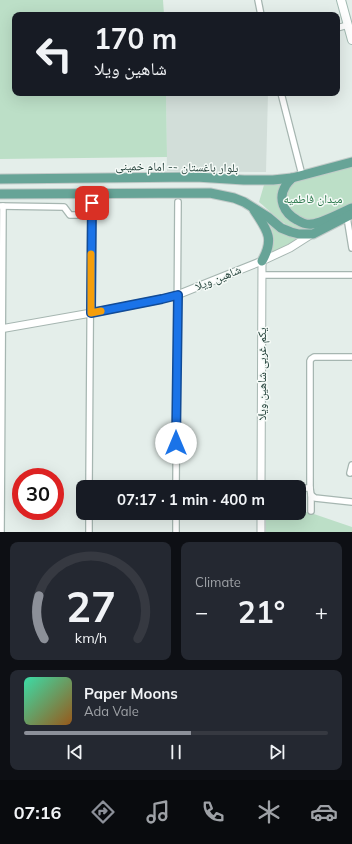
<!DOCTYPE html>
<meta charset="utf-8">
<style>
:root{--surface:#171b24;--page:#242831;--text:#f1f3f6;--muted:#9ea1a6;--line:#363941;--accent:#8c9099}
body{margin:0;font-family:Mulish,"Noto Naskh Arabic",sans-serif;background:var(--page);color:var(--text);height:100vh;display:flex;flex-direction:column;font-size:15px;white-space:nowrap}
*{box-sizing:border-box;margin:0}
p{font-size:13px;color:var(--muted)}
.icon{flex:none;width:22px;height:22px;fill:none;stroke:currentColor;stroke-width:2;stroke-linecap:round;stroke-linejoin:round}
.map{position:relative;height:532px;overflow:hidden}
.side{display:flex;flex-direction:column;gap:10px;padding:10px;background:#0d0f14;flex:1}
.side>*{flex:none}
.guide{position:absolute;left:12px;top:12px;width:328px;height:84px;border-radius:8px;box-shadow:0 4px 16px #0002;background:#171b24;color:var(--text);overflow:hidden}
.speed{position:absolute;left:12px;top:468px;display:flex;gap:8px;font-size:20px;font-weight:700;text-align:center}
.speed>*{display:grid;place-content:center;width:52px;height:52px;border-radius:50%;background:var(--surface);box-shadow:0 4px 16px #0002;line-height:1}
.speed .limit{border:6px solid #d22;background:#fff;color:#111}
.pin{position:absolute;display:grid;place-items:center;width:34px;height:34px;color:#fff;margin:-17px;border-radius:8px;box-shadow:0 2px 6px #0006}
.me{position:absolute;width:44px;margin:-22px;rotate:0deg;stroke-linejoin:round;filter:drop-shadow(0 0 3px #0008)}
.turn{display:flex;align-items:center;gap:14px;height:84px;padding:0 16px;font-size:18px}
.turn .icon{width:52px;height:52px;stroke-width:2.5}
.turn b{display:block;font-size:28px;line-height:34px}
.big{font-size:30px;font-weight:700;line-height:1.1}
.side .tile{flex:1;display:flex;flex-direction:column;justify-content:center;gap:6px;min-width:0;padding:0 14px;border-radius:8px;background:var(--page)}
.side .dial{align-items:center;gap:0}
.dial svg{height:104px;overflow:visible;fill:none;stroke:var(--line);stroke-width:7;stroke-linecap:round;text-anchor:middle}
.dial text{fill:var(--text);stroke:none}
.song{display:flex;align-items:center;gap:12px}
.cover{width:48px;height:48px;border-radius:6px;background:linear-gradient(135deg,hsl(160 70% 55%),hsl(30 70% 35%))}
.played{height:4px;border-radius:2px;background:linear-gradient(90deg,var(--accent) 55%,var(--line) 55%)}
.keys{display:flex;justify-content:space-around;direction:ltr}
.heat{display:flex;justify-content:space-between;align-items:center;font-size:22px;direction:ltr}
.side .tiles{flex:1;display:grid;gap:10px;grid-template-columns:1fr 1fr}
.tile:last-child{grid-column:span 2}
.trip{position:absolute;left:76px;top:480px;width:230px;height:40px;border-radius:8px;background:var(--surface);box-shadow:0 4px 16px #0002;font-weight:700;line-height:40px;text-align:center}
.menu{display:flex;height:64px;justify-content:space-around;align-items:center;background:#090b0e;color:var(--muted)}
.menu .icon{width:28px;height:28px}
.menu .active{color:var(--accent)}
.menu b{font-size:18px;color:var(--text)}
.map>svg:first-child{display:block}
.built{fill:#d2ded9}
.green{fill:#bcdfc7}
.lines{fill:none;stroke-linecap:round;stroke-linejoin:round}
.minor-casing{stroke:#a6b6b1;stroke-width:8}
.tertiary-casing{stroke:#a6b6b1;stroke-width:9}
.secondary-casing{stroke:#a2bab2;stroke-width:10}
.primary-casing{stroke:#c1cac8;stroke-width:11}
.minor{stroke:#fff;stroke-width:5.5}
.tertiary{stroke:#fff;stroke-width:7}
.secondary{stroke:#fff;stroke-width:8}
.primary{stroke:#67a497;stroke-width:9}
.route-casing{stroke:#114b97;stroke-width:10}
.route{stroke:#1a73e8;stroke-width:7}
.slow{stroke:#f59e0b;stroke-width:7}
.labels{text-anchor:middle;stroke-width:3;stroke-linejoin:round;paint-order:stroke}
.street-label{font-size:12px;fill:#224039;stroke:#f5faf7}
.park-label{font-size:12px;fill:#2b784b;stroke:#f5faf7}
</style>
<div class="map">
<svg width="352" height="532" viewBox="0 0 352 532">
<rect width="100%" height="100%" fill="#e4eeea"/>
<!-- built -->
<polygon class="built" points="166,93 268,93 266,172 167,171"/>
<!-- green -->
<g class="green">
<polygon points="0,0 163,0 164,15 15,15 15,93 166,93 167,157 0,159"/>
<path d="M 352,165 L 352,205 L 322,219 L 306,221 L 290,212 C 285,196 282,191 298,180 Z"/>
<path d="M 284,182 L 279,200 L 308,228 C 305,228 299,230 296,229 C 285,227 268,209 259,202 L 264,185 Z"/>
<path d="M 270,225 C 281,232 287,237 300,238 L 270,254 C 275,242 275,237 270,225 Z"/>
<polygon points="308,512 352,527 352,532 266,532 266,516"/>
</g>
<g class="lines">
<defs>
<g id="minor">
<polyline points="258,0 261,15"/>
<polyline points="337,28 348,25"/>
<polyline points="281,93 302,175"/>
<polyline points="0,206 64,207 70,215 81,215 83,200 90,194"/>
<polyline points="347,217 352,248"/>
<polyline points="262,275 352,275"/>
<polyline points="352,357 314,357 311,359 310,361 310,488 311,495 315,498 352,502"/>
<polyline points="350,473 352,465"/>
<polyline points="89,487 91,203"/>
<polyline points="176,487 178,202"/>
<polyline points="299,488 310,488"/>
<polyline points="311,511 311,495"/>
<polyline points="1,532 3,206"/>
<polyline points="89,532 89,513"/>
<polyline points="176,532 176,513"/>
</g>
<g id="tertiary">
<polyline points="0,329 91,313 162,299 177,295 262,261 290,248 312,234"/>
<polyline points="261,487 262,261"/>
<polyline points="261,532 261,513"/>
</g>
<polyline id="secondary" points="341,0 352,40"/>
<g id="primary">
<path d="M 292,178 C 290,180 288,182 286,185 C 277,199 284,213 297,220 C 302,223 307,225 312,224 C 323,223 342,212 352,208"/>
<polyline points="0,179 196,177 244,180 273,180 292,178 352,162"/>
<polyline points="0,194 210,193 234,198 244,202 268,217 281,228 291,232 299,234 313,234 352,214"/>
<path d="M 254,210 C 267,230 275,238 262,261"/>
</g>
</defs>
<!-- minor casing -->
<use href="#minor" class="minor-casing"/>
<!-- tertiary casing -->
<use href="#tertiary" class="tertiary-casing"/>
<!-- secondary casing -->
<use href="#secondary" class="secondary-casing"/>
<!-- primary casing -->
<use href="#primary" class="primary-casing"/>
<!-- minor -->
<use href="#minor" class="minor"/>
<!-- tertiary -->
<use href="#tertiary" class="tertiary"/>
<!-- secondary -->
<use href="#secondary" class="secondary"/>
<!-- primary -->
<use href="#primary" class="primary"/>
</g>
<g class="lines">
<defs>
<polyline id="route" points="92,203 91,313 162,299 178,295 176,443"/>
</defs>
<!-- route casing -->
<use href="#route" class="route-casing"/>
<!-- route -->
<use href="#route" class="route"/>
<!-- slow -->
<polyline class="slow" points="91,254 91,313 101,311"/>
</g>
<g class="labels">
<!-- street labels -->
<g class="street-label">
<text transform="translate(177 167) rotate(1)" y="4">بلوار باغستان -- امام خمینی</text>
<text transform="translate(218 278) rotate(-22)" y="4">شاهین ویلا</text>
<text transform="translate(262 374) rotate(-90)" y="4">یکم غربی شاهین ویلا</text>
</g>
<!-- park labels -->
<g class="park-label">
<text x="313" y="203">میدان فاطمیه</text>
</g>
</g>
</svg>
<div class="speed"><div class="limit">30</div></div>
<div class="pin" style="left:92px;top:203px;background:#d93025"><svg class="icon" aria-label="arrive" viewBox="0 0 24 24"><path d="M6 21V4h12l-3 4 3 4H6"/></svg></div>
<svg class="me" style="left:176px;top:443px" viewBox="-20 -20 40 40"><circle r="19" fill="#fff"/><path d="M0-13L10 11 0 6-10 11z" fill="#1a73e8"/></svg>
<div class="trip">07:17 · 1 min · 400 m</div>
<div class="guide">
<div class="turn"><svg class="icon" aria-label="left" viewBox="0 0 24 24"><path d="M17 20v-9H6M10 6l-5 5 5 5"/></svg><div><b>170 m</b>شاهین ویلا</div></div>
</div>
</div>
<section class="side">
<div class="tiles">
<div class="tile dial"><svg viewBox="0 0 100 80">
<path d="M14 69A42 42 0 1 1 86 69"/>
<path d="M14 69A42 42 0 0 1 10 36" stroke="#8c9099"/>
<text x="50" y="56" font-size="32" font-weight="700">27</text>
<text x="50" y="72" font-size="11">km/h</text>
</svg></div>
<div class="tile"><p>Climate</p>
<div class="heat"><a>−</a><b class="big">21°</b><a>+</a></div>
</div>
<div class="tile">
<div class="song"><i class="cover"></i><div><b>Paper Moons</b><p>Ada Vale</p></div></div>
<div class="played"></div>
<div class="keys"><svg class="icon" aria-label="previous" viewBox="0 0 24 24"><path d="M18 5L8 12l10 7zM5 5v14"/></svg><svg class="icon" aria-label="pause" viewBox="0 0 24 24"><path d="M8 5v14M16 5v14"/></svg><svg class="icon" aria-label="next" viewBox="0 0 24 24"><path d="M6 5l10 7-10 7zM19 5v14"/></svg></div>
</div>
</div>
</section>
<nav class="menu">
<b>07:16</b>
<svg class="icon active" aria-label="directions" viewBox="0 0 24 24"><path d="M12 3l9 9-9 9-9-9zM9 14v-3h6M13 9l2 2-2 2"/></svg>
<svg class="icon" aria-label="music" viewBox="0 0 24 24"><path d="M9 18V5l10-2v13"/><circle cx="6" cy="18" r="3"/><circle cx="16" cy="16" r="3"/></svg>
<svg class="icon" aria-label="phone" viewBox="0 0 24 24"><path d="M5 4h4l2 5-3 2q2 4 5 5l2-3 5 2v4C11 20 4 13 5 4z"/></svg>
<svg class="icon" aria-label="climate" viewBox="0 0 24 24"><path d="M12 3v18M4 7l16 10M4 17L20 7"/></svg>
<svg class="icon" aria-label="car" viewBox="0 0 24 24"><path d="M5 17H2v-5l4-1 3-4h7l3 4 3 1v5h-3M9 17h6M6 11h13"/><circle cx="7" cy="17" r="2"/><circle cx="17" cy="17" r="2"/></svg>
</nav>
